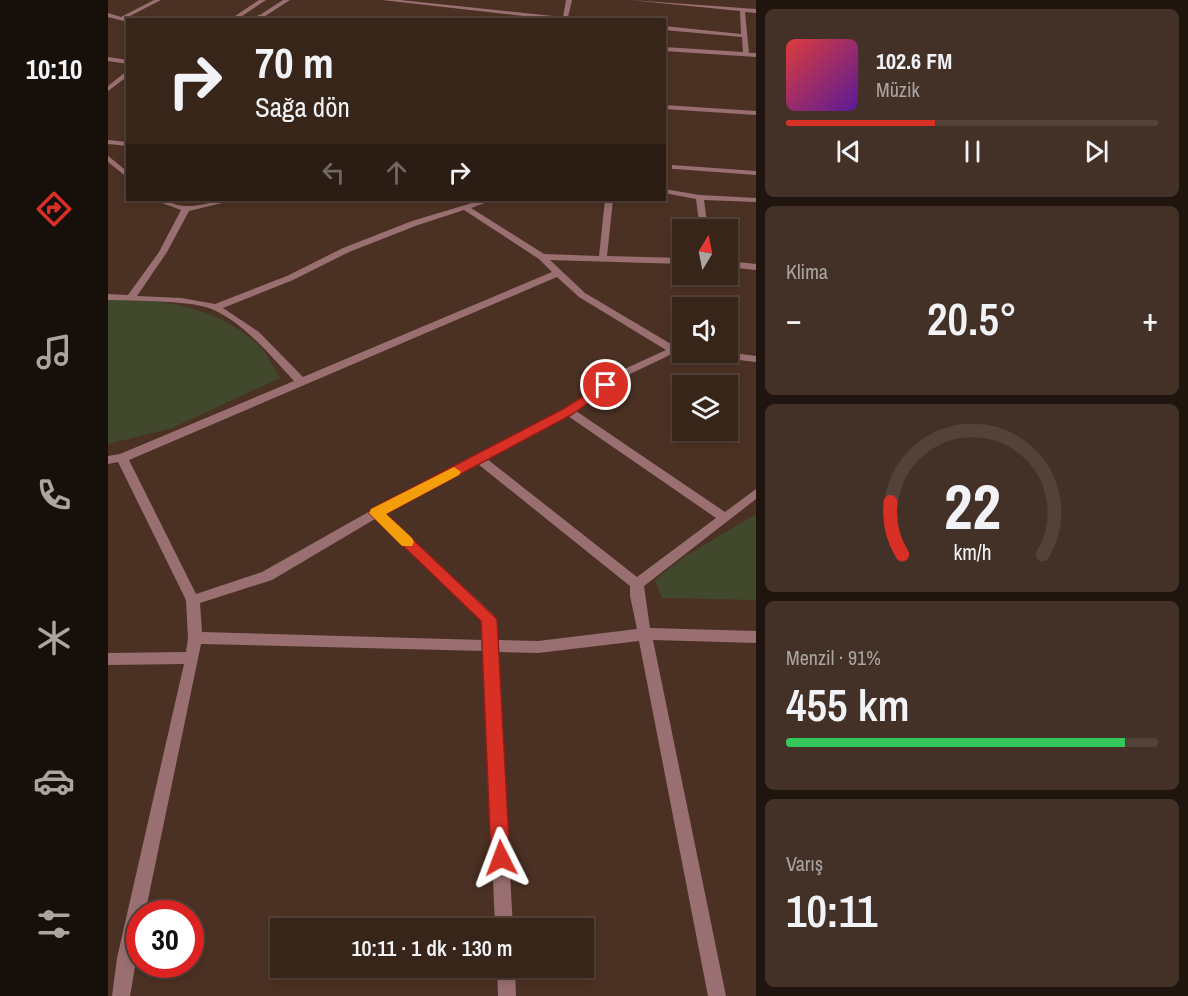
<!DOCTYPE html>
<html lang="tr">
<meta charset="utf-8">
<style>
:root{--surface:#38251a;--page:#433127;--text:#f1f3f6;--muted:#aba5a2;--line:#524239;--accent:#d93025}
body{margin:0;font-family:"Archivo Narrow",sans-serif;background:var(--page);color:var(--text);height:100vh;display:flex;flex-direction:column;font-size:22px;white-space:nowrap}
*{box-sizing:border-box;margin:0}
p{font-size:20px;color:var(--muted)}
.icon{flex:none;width:33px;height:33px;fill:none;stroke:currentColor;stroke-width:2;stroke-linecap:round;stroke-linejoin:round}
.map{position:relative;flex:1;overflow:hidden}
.drawer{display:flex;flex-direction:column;gap:9px;padding:9px;background:#1f140e;width:432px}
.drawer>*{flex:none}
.guide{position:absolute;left:18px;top:18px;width:540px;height:183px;border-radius:0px;box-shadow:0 3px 9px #0003,0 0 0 2px var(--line);background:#38251a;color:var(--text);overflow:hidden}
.needle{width:39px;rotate:10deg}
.controls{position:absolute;left:564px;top:219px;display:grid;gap:12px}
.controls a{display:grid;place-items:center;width:66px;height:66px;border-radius:0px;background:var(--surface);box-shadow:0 3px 9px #0003,0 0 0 2px var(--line);font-size:30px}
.speed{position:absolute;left:18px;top:900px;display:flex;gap:12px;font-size:30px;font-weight:700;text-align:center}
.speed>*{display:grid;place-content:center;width:78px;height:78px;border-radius:50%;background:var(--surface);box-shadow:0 3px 9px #0003,0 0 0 2px var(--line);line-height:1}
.speed .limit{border:9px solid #d22;background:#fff;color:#111}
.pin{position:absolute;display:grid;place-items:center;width:51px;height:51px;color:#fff;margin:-26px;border:3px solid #fff;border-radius:50%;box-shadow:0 2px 6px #0007}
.me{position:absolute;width:66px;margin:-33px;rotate:357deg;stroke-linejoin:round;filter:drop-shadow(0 0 4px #0008)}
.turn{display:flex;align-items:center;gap:21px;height:126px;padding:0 30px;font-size:27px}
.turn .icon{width:78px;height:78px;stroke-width:2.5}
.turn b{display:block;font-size:42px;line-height:51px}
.lanes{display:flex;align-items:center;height:57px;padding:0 30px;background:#0003;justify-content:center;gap:30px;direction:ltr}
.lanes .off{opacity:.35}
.big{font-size:45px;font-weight:600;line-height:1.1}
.drawer .widget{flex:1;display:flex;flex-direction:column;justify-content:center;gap:9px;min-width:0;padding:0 21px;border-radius:9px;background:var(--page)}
.drawer .dial{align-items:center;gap:0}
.dial svg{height:156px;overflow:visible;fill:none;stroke:var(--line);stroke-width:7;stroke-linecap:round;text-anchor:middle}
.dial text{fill:var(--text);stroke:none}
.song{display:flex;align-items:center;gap:18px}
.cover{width:72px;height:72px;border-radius:9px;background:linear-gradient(135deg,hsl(0 70% 55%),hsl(270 70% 35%))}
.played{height:6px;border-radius:3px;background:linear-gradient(90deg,var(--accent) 40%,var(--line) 40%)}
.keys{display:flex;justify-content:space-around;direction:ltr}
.heat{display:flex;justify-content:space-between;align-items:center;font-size:33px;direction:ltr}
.charge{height:9px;border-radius:4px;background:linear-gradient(90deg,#34c759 91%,var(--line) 0)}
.trip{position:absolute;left:162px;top:918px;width:324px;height:60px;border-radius:0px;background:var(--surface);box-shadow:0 3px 9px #0003,0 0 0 2px var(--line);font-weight:600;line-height:60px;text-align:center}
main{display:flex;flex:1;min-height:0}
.tab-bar{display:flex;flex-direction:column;width:108px;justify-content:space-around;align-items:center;background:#160f0a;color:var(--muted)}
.tab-bar .icon{width:42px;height:42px}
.tab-bar .selected{color:var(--accent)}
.tab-bar b{font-size:27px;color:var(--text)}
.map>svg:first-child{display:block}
.green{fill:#42482b}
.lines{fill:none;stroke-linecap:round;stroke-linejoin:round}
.minor{fill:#9a6f72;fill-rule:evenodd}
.tertiary{fill:#9a6f72;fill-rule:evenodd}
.route{fill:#d93025;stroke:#8d1f18;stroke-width:1.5}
.slow{fill:#f59e0b}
</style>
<main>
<nav class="tab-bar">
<b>10:10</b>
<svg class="icon selected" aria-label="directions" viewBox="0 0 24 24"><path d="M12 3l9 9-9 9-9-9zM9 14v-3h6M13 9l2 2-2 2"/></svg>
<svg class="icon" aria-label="music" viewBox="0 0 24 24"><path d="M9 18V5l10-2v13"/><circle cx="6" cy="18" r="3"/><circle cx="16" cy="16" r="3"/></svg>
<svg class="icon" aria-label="phone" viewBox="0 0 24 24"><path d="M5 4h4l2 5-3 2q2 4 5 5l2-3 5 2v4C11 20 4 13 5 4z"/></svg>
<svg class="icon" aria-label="climate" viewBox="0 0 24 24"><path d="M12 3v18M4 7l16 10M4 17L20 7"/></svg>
<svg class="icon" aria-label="car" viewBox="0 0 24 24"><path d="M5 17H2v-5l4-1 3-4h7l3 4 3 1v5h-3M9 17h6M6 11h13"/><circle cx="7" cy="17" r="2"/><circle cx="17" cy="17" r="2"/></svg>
<svg class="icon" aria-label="filters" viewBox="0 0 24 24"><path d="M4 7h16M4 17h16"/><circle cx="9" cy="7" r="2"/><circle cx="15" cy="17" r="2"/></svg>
</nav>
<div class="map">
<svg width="648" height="996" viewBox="0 0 648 996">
<rect width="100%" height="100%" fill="#4b3123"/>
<!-- green -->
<g class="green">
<path d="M 0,298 C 54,300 112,306 152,347 C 160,355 166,368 172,378 L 64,428 L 0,444 Z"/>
<polygon points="648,514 648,600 554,598 547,580 576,557"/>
</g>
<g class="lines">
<!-- minor -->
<g class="minor">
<polygon points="46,0 53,0 18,18 22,20 20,20 20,22 0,17 0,13 13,17"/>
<polygon points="274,0 292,0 455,17 458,0 464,0 460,17 475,20 452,20"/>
<polygon points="522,0 648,9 648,13 637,12 641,53 648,53 648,57 556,51 556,47 635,52 634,37 556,30 556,26 633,34 632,11"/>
<polygon points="150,15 181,18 183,20 148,18"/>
<polygon points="20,70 20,76 0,91 0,86"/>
<polygon points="0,140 20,142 20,146 0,144"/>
<polygon points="0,156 20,172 20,178 0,162"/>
<polygon points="564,165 648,171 648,175 567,169 564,169"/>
<polygon points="556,189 592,195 648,198 648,202 596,200 600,230 592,230 588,199 556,193"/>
<path d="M 46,200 C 58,199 67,206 79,206 C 95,207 111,198 127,200 L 81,211 L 59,252 L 29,296 L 73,298 L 107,304 L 179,276 L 235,248 L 304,221 L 374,200 L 385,200 L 363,208 L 436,254 L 491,256 L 497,200 L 505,200 L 499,256 L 574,258 L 574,264 L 442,260 L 477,293 L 568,347 L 574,348 L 574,352 L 578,352 L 566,353 L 520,375 L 468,411 L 617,512 L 648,489 L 648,499 L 536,586 L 542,628 L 648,631 L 648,643 L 545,640 L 618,996 L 600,996 L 531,641 L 430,653 L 390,652 L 405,928 L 387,928 L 376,651 L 93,644 L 37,914 L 32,914 L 32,938 L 22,996 L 4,996 L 9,958 L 76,664 L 0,665 L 0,653 L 78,652 L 80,638 L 78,600 L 10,462 L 0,464 L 0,456 L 12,454 L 186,381 C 162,355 139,326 106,310 C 86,300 25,301 0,300 L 0,294 L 20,295 L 51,252 L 73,210 ZM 356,210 L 431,259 L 444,272 L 195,377 L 151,332 L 115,308 L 185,280 L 241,252 L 310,225 ZM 449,277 L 471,297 L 558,350 L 512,371 L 455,410 L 264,510 L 154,572 L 88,594 L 21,460 ZM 460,416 L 608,518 L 529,577 L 379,459 ZM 370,464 L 522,586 L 522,596 L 529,629 L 430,641 L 389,640 L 386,615 L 277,514 ZM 267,519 L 374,621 L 375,640 L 94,632 L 92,603 L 164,580 Z"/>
<polygon points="620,261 648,264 648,270 620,267"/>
<polygon points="582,352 618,352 648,356 648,362 587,355"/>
<polygon points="389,968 407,968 408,996 390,996"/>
</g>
<!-- tertiary -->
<g class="tertiary">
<polygon points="151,0 158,0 128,20 121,20"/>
<polygon points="175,0 182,0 151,20 144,20"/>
<polygon points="0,57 20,60 20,64 0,61"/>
<polygon points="556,105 648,111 648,115 556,109"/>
</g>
</g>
<!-- route -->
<polygon class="route" points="498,382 502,383 502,388 463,415 278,514 389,619 402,858 399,864 393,867 386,864 383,858 373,621 261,513 263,509 455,409"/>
<!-- slow -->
<polygon class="slow" points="346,467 353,472 351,475 278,514 304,538 306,542 304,546 294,546 261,513 263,509"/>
</svg>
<div class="controls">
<a><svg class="needle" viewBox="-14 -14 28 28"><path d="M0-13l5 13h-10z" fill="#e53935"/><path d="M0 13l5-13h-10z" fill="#aba5a2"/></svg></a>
<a><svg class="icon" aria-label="sound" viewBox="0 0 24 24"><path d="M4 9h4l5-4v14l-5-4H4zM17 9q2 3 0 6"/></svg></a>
<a><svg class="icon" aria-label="layers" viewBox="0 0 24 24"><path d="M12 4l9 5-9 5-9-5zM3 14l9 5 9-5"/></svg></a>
</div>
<div class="speed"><div class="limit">30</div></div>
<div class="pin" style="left:498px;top:385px;background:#d93025"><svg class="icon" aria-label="arrive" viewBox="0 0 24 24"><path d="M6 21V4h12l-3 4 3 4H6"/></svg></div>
<svg class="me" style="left:393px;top:858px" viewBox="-20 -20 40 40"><path d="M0-17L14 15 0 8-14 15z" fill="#d93025" stroke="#fff" stroke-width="4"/></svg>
<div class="trip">10:11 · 1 dk · 130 m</div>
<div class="guide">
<div class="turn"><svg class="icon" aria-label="right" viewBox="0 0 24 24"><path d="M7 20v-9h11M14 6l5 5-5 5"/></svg><div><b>70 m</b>Sağa dön</div></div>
<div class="lanes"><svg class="icon off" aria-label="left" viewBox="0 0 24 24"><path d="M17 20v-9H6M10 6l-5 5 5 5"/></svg><svg class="icon off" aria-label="ahead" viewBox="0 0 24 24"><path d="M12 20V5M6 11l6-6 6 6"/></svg><svg class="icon" aria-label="right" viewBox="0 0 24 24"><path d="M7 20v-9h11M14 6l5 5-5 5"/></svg></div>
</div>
</div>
<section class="drawer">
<div class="widget">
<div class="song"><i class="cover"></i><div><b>102.6 FM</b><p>Müzik</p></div></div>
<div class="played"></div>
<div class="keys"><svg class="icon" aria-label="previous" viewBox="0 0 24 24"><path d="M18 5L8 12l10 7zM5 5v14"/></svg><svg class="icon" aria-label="pause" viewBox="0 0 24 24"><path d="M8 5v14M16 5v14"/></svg><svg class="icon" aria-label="next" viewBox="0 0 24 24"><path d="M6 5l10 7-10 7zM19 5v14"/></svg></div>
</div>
<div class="widget"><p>Klima</p>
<div class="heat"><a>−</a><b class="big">20.5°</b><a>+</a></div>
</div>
<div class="widget dial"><svg viewBox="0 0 100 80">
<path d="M14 69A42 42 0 1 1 86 69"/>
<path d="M14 69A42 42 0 0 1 8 42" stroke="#d93025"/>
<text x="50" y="56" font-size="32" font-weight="700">22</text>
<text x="50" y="72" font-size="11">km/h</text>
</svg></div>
<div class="widget"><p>Menzil · 91%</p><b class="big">455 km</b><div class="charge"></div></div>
<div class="widget"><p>Varış</p><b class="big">10:11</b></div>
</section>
</main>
